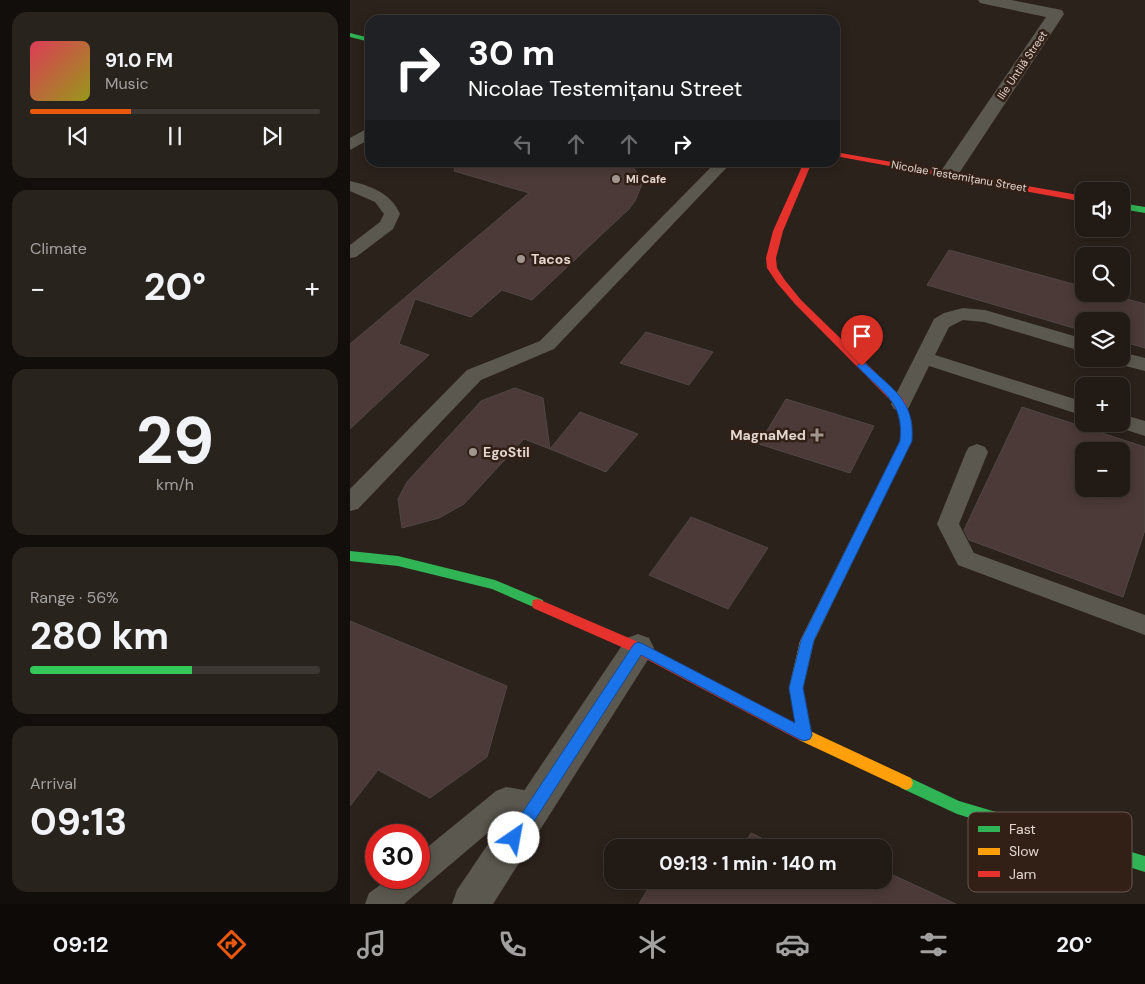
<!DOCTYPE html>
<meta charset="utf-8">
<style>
:root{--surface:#211a15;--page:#29231e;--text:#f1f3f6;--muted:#a2a1a0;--line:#3e3834;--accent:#ea580c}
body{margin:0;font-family:"DM Sans",sans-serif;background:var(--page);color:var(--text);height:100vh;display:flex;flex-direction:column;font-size:19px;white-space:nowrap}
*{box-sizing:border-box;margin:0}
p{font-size:16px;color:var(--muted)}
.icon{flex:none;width:28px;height:28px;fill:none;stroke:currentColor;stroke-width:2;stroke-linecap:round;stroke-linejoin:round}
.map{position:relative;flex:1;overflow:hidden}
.sheet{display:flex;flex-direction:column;gap:12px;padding:12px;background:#120e0c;width:350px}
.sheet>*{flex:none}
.top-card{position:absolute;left:15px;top:15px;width:475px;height:152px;border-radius:15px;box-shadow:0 2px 12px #0003,0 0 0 1px var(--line);background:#202124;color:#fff;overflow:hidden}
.fabs{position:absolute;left:725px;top:182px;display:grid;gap:10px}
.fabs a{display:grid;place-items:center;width:55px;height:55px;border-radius:10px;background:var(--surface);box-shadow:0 2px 12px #0003,0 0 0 1px var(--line);font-size:25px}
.speed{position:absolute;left:15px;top:824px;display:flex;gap:10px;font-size:25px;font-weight:700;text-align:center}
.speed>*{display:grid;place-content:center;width:65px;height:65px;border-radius:50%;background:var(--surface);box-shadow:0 2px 12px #0003,0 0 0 1px var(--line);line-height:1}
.speed .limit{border:8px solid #d22;background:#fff;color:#111}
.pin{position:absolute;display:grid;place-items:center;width:42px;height:42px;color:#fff;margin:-51px -21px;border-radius:50% 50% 50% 0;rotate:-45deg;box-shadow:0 0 5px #0007}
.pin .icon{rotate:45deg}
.me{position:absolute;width:55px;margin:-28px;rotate:33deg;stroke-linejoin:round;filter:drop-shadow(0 0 4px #0008)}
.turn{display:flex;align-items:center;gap:18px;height:105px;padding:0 20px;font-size:22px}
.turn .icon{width:65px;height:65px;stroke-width:2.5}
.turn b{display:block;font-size:35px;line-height:42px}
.lanes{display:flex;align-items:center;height:48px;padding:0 20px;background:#0003;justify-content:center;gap:25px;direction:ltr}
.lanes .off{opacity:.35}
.big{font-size:38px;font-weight:700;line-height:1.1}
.sheet .widget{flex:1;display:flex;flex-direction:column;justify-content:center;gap:8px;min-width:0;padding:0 18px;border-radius:15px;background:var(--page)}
.sheet .dial{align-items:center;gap:0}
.dial b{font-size:65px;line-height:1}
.song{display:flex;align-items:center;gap:15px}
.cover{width:60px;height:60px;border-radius:8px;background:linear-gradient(135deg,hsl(350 70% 55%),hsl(60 70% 35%))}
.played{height:5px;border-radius:2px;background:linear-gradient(90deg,var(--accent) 35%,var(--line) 35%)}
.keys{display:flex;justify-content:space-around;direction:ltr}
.heat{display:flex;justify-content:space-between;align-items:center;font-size:28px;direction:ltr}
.charge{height:8px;border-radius:4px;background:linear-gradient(90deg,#34c759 56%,var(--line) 0)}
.trip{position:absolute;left:254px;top:839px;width:288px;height:50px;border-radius:15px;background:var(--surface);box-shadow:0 2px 12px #0003,0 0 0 1px var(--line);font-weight:700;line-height:50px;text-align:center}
.tabs{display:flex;height:80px;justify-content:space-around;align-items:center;background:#0d0a08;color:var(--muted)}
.tabs .icon{width:35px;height:35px}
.tabs .current{color:var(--accent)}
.tabs b{font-size:22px;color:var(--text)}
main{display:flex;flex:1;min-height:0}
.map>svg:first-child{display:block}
.building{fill:#4b3a37;stroke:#514744;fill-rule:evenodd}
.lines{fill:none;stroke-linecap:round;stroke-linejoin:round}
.lane{fill:#5b584f;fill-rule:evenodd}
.street{fill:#5b584f;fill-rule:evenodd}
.fast{fill:#30b455;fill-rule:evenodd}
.slow{fill:#ff9f0a;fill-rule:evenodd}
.jam{fill:#e5322d;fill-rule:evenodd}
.route{fill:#1a73e8;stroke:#114b97}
.poi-dot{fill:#a29790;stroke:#322016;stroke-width:2}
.labels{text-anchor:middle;stroke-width:5;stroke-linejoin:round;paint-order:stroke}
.far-street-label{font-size:11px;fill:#e2d6cf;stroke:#322016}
.far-poi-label{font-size:11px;font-weight:bold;fill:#e2d6cf;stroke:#322016;text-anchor:start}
.poi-label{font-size:14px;font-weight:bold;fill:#e2d6cf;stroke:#322016;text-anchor:start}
.key{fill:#322016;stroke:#67574e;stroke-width:1}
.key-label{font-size:14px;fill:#e2d6cf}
</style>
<main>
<section class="sheet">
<div class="widget">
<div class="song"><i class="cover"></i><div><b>91.0 FM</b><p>Music</p></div></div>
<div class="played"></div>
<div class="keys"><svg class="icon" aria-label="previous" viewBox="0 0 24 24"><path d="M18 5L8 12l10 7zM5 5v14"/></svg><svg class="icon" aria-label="pause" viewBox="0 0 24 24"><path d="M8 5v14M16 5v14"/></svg><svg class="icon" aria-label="next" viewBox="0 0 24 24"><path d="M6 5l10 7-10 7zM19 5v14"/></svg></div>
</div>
<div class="widget"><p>Climate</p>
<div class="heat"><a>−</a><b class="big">20°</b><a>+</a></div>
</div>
<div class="widget dial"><b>29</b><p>km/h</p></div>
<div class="widget"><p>Range · 56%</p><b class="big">280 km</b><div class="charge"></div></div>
<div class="widget"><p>Arrival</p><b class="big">09:13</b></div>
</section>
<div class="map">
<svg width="795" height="904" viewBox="0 0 795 904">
<rect width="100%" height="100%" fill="#2c221c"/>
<!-- building -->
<g class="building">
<polygon points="106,162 279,162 286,171 292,184 285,201 279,209 182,300 152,290 121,317 65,299 49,344 79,355 0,429 0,344 179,193 104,171"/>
<polygon points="599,250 734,287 734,294 759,294 795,304 795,348 771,341 771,321 734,321 734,331 577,285"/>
<polygon points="296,332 363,352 339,385 270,363"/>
<polygon points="165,388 193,398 200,449 174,439 114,504 89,518 52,528 48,499 57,482 131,401"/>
<polygon points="436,399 524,426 500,473 409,444"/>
<path d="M 672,407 L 795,447 L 795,530 L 773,597 L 619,540 L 614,530 ZM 734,451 L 771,451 L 771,489 L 734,489 Z"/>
<polygon points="230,412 288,434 256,472 200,449"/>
<polygon points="341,517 418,548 378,609 299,575"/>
<polygon points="0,621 157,686 137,757 80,798 28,770 0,806"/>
<polygon points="401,833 432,848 393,848"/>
<polygon points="532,870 606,904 289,904 303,880 532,880"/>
</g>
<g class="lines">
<!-- lane -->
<g class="lane">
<polygon points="20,127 20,139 0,150 0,138"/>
<polygon points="366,162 382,162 204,349 131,380 8,509 0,511 0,489 117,370 190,341"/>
<path d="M 0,181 C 21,186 41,193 50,214 L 43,229 L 6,257 L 0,258 L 0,245 L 30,222 L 34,214 L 25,202 L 0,191 Z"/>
<polygon points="613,308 635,310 734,339 734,352 634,322 613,320 599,327 585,355 734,402 734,416 579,366 558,409 551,411 544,409 541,404 584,319 594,313"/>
<polygon points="771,352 795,358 795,371 764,363 762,359 771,359"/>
<polygon points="771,414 795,421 795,436 764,426 762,424 771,424"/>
<polygon points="627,444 635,447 638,452 609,524 624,553 795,615 795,635 608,565 587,524 616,452 619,447"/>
<polygon points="156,787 185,792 195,796 199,805 195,814 185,818 160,814 54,904 15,904 19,893 40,878 69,878 69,854 146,791"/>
</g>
<!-- street -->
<g class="street">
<polygon points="628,0 661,0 712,10 714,14 606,178 599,180 592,178 589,174 696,17 630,3"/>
<polygon points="288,634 299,638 304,648 299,658 143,904 102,904 107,890 277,638"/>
</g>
<!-- fast -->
<g class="fast">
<polygon points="0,33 20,38 20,42 0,37"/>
<polygon points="771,203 795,207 795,213 771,209"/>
<polygon points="0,551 48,556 145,580 193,600 194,604 193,608 188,609 142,589 48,566 0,561"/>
<polygon points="556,776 609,801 795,856 795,872 607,814 551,788 549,783 551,778"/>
</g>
<!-- slow -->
<polygon class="slow" points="528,493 532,494 534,497 464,641 453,688 460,731 561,778 563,783 561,788 556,790 449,740 439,688 450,641 522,497 524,494"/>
<!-- jam -->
<g class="jam">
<polygon points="485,152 734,196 734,202 485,156"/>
<polygon points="454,162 462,162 433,231 426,258 427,268 434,279 451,300 555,401 562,423 562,441 532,500 524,500 522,497 550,441 552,423 546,406 445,304 427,283 417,268 416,258 423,231"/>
<polygon points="188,599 293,644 459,730 461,735 459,740 454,741 449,740 283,652 183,608 182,604 183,600"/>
</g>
</g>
<!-- route -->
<path class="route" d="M 512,363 L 516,364 C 543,390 565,400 562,441 L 464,640 L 453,688 L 462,735 L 460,739 L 454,741 L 449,739 L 291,655 L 170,843 L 164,846 L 159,843 L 156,838 L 159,833 L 284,644 L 288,642 L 293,644 L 445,723 L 439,688 L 451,640 L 550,441 C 554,402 534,394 509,368 L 507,366 L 509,364 Z"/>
<!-- markers -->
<g class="poi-dot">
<circle cx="266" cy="179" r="5"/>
<circle cx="171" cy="259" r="5"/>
<path d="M464.5 427.5h5v5h5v5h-5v5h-5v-5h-5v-5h5z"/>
<circle cx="123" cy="452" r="5"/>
</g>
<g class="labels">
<!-- far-street labels -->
<g class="far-street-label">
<text transform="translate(672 65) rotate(-56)" y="4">Ilie Untilă Street</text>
<text transform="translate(609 176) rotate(10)" y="4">Nicolae Testemițanu Street</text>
</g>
<!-- far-poi labels -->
<g class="far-poi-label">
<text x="276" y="183">Mi Cafe</text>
</g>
<!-- poi labels -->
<g class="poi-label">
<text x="181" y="264">Tacos</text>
<text x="456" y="440" text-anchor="end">MagnaMed</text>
<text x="133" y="457">EgoStil</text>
</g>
</g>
<!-- legend -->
<rect x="618" y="812" width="164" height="80" rx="8" class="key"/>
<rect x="628" y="826" width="22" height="6" fill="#30b455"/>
<rect x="628" y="848" width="22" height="7" fill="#ff9f0a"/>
<rect x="628" y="871" width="22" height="6" fill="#e5322d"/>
<g class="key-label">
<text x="659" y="834">Fast</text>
<text x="659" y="856">Slow</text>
<text x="659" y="879">Jam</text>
</g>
</svg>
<div class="fabs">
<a><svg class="icon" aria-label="sound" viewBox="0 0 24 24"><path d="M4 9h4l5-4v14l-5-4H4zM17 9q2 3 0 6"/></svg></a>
<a><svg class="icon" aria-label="search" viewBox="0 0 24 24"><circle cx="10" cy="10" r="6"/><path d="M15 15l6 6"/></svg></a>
<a><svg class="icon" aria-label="layers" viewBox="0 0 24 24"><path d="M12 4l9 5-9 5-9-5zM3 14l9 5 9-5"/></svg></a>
<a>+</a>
<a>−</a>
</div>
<div class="speed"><div class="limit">30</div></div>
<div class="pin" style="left:512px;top:366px;background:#d93025"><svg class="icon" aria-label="arrive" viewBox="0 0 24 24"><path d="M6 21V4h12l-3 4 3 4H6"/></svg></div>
<svg class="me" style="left:164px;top:838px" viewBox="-20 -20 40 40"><circle r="19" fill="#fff"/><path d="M0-13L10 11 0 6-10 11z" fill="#1a73e8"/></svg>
<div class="trip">09:13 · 1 min · 140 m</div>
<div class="top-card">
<div class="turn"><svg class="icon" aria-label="right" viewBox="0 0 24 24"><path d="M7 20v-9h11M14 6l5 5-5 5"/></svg><div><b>30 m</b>Nicolae Testemițanu Street</div></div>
<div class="lanes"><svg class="icon off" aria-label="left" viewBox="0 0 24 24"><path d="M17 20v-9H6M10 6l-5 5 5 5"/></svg><svg class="icon off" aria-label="ahead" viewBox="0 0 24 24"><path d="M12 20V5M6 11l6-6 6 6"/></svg><svg class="icon off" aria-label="ahead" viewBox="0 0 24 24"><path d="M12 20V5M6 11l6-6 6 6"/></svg><svg class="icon" aria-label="right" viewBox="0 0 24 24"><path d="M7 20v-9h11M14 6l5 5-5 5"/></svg></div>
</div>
</div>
</main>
<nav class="tabs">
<b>09:12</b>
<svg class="icon current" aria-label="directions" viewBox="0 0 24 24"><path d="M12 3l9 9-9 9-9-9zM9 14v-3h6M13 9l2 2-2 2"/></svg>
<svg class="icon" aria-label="music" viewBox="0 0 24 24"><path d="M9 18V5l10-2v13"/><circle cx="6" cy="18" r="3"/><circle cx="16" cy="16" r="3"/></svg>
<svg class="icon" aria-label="phone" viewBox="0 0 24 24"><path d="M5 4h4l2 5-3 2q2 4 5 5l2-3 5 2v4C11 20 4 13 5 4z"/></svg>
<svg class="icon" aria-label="climate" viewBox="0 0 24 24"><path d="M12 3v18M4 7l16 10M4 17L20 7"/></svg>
<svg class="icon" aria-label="car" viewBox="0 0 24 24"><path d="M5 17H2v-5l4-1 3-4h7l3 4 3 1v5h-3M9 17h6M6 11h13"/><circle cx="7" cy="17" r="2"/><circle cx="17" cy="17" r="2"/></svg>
<svg class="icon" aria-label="filters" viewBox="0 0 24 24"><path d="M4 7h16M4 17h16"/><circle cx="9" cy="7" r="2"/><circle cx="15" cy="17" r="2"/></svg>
<b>20°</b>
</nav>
